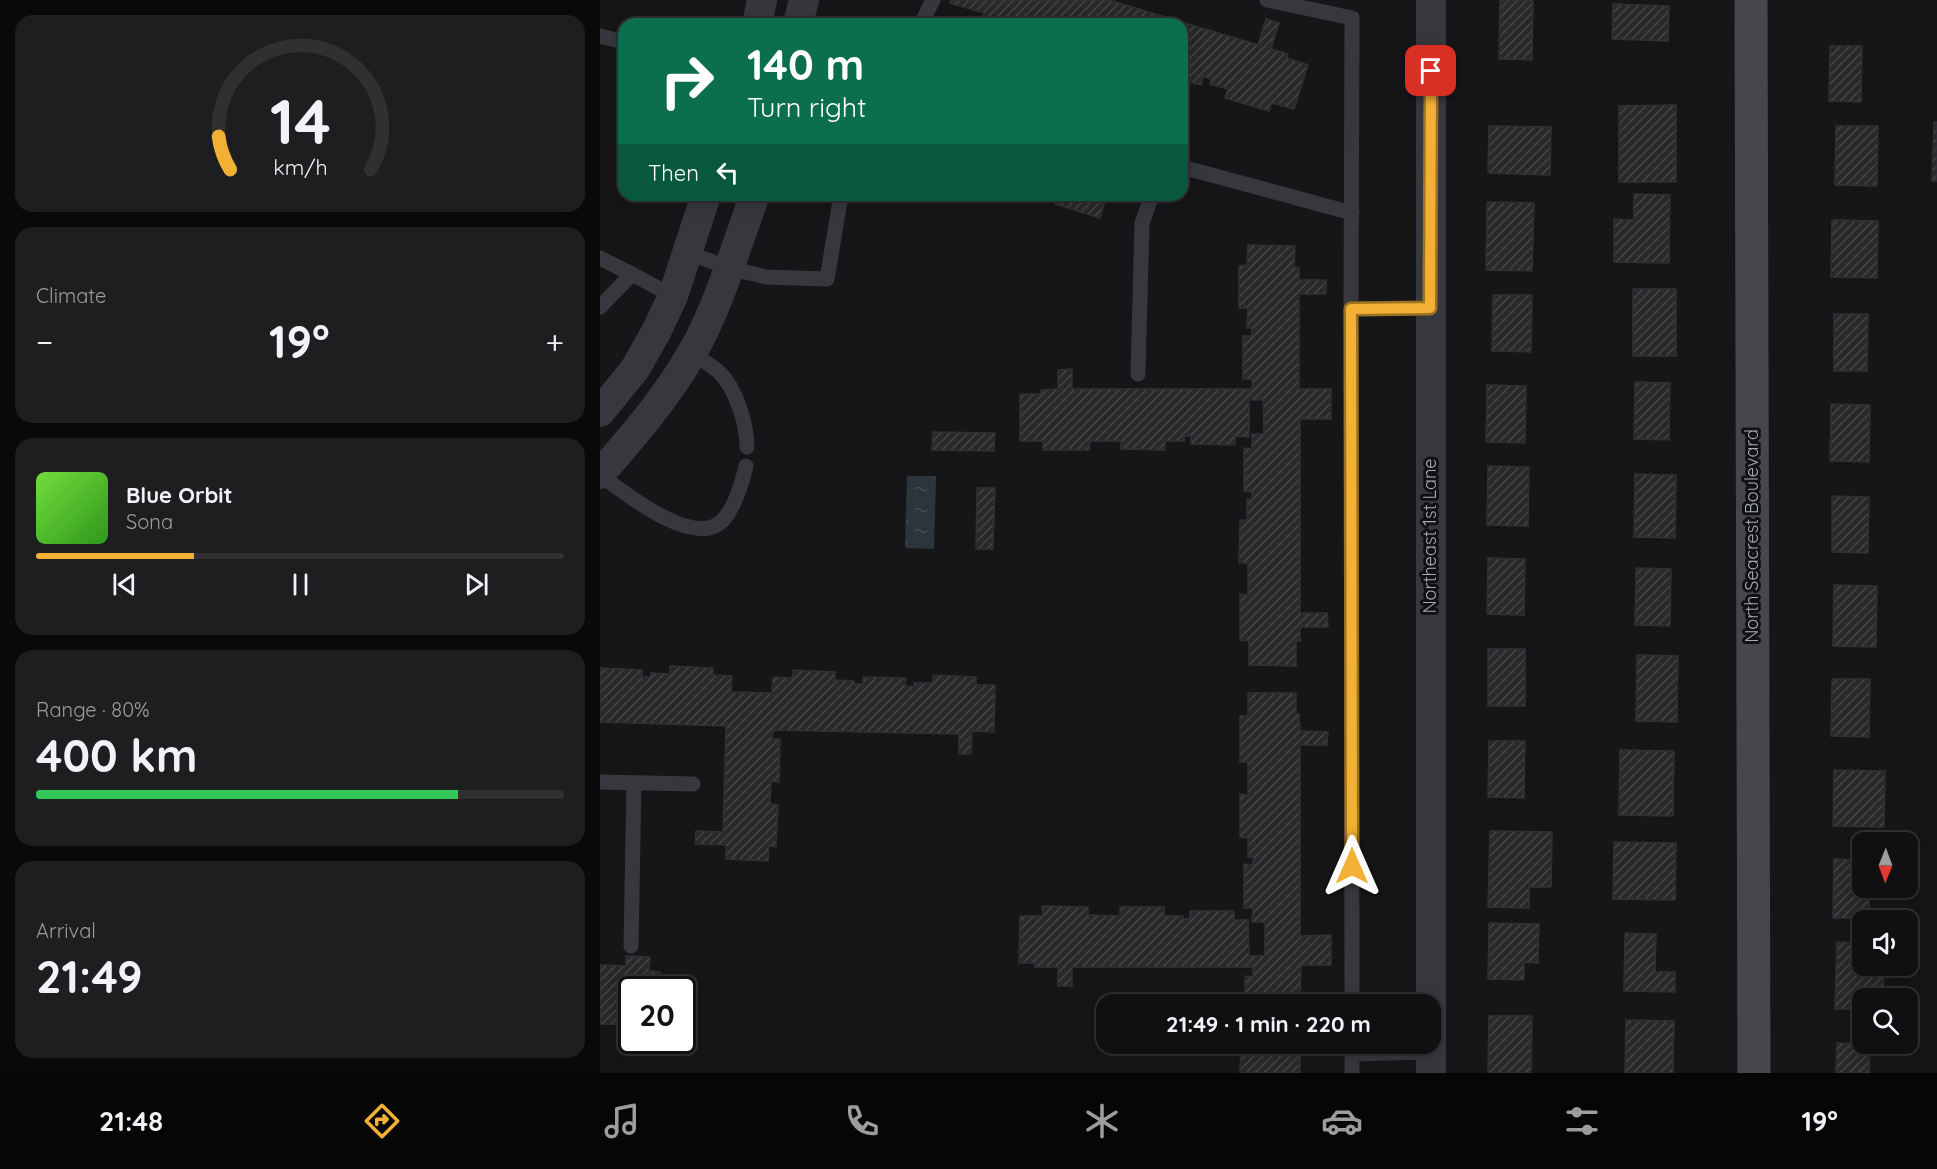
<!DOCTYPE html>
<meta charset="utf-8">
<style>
:root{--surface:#101012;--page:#1e1e20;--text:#f1f3f6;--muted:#9c9d9f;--line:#303032;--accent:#f2b134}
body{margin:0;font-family:Quicksand,sans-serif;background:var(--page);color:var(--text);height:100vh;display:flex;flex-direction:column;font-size:22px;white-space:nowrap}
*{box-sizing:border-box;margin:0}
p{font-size:20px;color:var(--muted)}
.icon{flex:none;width:33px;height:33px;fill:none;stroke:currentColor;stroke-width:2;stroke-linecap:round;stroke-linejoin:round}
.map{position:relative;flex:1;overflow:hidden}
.sheet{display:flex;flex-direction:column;gap:15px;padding:15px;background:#09090a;width:600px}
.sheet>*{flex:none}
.top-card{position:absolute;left:18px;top:18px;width:570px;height:183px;border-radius:18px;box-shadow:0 3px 15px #0003,0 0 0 2px var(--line);background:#0b6e4f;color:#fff;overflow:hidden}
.needle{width:39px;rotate:181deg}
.fabs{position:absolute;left:1252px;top:832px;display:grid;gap:12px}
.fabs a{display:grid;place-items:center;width:66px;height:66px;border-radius:12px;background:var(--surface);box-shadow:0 3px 15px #0003,0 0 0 2px var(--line);font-size:30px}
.speed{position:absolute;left:18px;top:976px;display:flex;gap:12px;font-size:30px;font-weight:700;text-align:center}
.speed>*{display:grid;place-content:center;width:78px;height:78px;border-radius:50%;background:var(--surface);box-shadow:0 3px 15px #0003,0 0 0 2px var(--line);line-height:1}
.speed .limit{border:3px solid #111;border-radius:9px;background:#fff;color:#111}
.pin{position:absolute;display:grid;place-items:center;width:51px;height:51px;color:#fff;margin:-26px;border-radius:12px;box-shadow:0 3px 9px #0006}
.me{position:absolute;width:66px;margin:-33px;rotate:0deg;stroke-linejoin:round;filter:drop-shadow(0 0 4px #0008)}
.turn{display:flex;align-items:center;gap:21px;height:126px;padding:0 30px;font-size:27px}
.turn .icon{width:78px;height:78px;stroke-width:2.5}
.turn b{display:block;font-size:42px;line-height:51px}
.then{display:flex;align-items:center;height:57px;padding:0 30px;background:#0003;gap:12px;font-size:22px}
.big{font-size:45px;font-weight:700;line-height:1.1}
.sheet .tile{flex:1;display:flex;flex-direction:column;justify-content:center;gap:9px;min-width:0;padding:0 21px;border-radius:18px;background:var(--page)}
.sheet .dial{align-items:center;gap:0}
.dial svg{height:156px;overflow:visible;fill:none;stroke:var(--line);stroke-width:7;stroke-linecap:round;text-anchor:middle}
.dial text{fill:var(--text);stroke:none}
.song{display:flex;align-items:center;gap:18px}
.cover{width:72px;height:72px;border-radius:9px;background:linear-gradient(135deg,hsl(100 70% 55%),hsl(110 70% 35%))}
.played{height:6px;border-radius:3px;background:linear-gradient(90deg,var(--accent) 30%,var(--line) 30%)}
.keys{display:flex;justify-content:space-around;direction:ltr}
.heat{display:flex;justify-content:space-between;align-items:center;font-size:33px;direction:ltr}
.charge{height:9px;border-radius:4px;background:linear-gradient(90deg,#34c759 80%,var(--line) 0)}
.trip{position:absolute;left:496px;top:994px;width:345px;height:60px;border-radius:18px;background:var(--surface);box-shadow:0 3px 15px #0003,0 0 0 2px var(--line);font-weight:700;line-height:60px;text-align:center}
.tabs{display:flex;height:96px;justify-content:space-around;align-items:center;background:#060607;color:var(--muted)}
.tabs .icon{width:42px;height:42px}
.tabs .on{color:var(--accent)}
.tabs b{font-size:27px;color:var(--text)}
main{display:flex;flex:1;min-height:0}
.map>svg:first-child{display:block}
.water{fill:url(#water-ripples)}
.building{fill:url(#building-hatch);stroke:#303034;stroke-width:1.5}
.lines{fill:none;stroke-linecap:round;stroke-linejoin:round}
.lane{stroke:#37383d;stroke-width:15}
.street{stroke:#37383d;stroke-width:30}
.secondary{stroke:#45474d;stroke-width:33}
.route-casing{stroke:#9d7322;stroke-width:15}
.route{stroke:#f2b134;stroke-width:10}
.labels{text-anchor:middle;stroke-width:6;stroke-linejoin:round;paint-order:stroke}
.street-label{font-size:18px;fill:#a8adb8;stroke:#111113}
</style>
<main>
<section class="sheet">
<div class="tile dial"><svg viewBox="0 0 100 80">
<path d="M14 69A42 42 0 1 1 86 69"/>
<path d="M14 69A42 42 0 0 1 8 52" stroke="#f2b134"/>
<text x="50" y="56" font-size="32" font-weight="700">14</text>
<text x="50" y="72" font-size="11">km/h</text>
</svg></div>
<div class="tile"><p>Climate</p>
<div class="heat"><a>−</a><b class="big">19°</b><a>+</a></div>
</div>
<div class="tile">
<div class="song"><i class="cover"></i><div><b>Blue Orbit</b><p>Sona</p></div></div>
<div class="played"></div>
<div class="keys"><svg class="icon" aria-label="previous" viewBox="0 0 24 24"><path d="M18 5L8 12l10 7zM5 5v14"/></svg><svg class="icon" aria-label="pause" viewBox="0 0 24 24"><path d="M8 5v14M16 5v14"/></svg><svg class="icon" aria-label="next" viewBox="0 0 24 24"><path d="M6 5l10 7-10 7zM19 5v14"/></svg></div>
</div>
<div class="tile"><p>Range · 80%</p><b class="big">400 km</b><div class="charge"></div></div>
<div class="tile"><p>Arrival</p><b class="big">21:49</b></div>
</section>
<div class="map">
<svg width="1337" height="1073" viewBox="0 0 1337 1073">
<defs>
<pattern id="water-ripples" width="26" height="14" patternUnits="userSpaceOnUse" patternTransform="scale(1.5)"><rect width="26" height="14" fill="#2c353c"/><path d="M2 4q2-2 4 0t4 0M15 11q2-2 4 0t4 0" fill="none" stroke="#485056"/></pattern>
<pattern id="building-hatch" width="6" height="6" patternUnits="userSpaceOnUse" patternTransform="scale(1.5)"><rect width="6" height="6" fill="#29292c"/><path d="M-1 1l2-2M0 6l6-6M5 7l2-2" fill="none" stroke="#454548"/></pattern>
</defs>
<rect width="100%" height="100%" fill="#161618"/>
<!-- water -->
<polygon class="water" points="308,476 335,476 336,478 334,547 333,549 307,548 305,546 307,478"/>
<!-- building -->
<g class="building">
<polygon points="351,0 509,0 658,45 666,19 679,23 671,49 688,54 687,58 708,65 694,109 672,103 669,111 625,98 628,89 610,84 611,79 603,76 601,85 582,80 582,24 388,24 381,22 384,13 350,3"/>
<polygon points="900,0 933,0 932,60 899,59"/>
<polygon points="1013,4 1069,6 1068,41 1012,39"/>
<polygon points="1230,46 1262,46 1261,102 1229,101"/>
<polygon points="1076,105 1076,182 1019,182 1019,106"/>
<polygon points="1334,122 1337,122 1337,181 1332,181"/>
<polygon points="889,126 951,127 950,175 888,173"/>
<polygon points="1236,126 1278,126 1277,186 1235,185"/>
<polygon points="1034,194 1070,195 1069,263 1014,262 1014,219 1034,220"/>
<polygon points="458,195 512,195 511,198 506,197 500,218 455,204"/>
<polygon points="887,202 934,203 932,271 886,270"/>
<polygon points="1232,220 1278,221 1277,278 1231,277"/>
<polygon points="648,245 695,246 694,267 699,268 699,280 726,280 726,294 699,294 699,389 731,389 731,419 700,419 700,613 727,613 728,627 700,627 700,641 696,641 696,666 649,665 649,641 640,640 640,594 648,595 648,563 639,563 640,520 647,520 647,499 652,499 652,492 644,491 644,448 652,449 652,434 664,434 663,400 649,400 649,437 635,436 635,445 591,444 591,436 584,436 584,441 565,441 565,450 521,449 521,441 490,441 489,450 443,450 443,441 420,441 420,394 441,394 441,390 458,389 458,370 472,369 472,389 652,389 652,379 643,379 643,336 652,336 652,328 647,328 648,308 639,308 639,266 647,265"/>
<rect x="1033" y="289" width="43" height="67"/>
<polygon points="893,295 932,295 931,352 892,351"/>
<polygon points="1234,314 1268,314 1267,371 1234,371"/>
<polygon points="1035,382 1070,383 1069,440 1034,439"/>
<polygon points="887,385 926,386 925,443 886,442"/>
<polygon points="1231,404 1270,405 1269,462 1230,461"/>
<polygon points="333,432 395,433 394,451 332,450"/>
<polygon points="888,466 929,467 928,526 887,525"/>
<polygon points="1035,474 1076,475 1075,538 1034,537"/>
<polygon points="377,488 395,488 393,549 376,549"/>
<polygon points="1232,496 1269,497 1268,553 1232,552"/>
<polygon points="888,558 925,559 924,615 887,614"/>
<polygon points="1036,568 1071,569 1070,626 1035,625"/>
<polygon points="1234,585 1277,586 1276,647 1233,646"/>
<rect x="888" y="649" width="37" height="57"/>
<polygon points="1037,655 1078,656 1077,722 1036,721"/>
<polygon points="70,666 113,668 113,675 132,676 131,692 172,693 173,677 193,678 193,670 235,672 235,680 254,681 254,684 263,684 263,677 306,678 305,686 314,687 314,683 333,683 333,675 376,677 376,685 395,685 394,732 372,731 371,754 359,754 359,734 173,730 172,739 180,739 179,782 171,781 170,804 178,805 176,847 169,846 168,861 126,859 126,845 95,844 96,831 123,832 126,726 0,722 0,668 42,670 42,677 50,677 51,673 70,674"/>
<polygon points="1232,679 1270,679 1269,737 1231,736"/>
<polygon points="648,693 696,693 696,714 699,714 700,731 728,732 727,745 700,745 700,936 731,935 731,965 701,965 700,1005 645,1005 645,976 653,977 653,967 472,967 472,986 458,986 458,967 435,967 435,963 419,963 420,916 443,916 442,906 488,907 488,915 520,916 520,907 564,907 564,916 583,916 583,919 590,919 590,911 634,911 634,920 648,920 649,956 665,956 665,922 652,922 653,908 644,908 644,864 653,865 653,857 648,857 648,838 640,837 640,794 648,795 648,762 640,762 640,716 648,716"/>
<polygon points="889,741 925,741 924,798 888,797"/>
<polygon points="1020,750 1074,751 1073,816 1019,815"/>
<polygon points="1234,770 1285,771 1284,827 1233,826"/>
<polygon points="890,831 952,832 951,887 929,887 929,908 888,907"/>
<polygon points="1014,842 1076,843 1075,900 1013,899"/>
<polygon points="1234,859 1263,860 1263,888 1269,888 1269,918 1233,918"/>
<polygon points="889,923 939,924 938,963 924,962 924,980 888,979"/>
<polygon points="1025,933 1056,934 1055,972 1075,972 1075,992 1024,991"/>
<polygon points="1237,942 1263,943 1263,966 1284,966 1283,999 1263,999 1263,1009 1235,1009"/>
<polygon points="26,956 50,957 49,971 60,972 59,990 32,990 32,1025 0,1024 0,965 26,966"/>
<polygon points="889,1016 932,1016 931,1073 888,1073"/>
<polygon points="1026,1020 1074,1021 1073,1073 1025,1073"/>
<polygon points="1237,1043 1270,1044 1269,1073 1236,1073"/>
<polygon points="649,1044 700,1044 700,1073 640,1073 641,1047 649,1047"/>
</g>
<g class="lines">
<!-- lane -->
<g class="lane">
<polyline points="667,0 752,18 751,309"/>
<polyline points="321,24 333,0"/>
<polyline points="0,36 24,42"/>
<polyline points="582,167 752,213"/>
<polyline points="86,252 129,268 166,277 227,279 241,195"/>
<polyline points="0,258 32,274"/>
<polyline points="0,307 32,274 73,296"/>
<path d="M 92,353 C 101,359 111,365 119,372 C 136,388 147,425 147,447"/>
<polyline points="538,374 542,223 552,195"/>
<path d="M 0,475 C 24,492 93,549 122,521 C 135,508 142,483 146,466"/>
<polyline points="0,782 93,784"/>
<polyline points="31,946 34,783"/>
<polyline points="752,1005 751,309 830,308"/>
<polyline points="752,1054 831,1052"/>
<polyline points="752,1073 752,1044"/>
</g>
<!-- street -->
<g class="street">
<polyline points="831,0 831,1073"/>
<polyline points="157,24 162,0"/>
<polyline points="198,24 204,0"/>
<polyline points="0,412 35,369 56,332 73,296 106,195"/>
<path d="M 0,474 C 33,436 67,397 92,353 C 120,304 135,248 155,195"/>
</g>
<!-- secondary -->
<polyline class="secondary" points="1151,0 1154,1073"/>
</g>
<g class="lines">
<defs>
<polyline id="route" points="752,866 751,309 830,308 831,71"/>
</defs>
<!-- route casing -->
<use href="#route" class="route-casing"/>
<!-- route -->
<use href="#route" class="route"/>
</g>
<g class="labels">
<!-- street labels -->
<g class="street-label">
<text transform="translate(830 536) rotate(-90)" y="6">Northeast 1st Lane</text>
<text transform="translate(1152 536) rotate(-90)" y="6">North Seacrest Boulevard</text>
</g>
</g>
</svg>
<div class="fabs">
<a><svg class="needle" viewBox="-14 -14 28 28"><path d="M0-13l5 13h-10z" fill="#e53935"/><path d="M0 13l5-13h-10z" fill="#9c9d9f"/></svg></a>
<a><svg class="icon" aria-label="sound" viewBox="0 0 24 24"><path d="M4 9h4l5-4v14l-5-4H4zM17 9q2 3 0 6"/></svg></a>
<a><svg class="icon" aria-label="search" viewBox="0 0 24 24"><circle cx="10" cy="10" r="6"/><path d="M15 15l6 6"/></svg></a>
</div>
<div class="speed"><div class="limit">20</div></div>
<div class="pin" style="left:831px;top:71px;background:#d93025"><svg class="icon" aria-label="arrive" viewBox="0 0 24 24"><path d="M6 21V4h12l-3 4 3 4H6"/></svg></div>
<svg class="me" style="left:752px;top:866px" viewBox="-20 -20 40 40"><path d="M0-17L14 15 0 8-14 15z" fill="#f2b134" stroke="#fff" stroke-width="4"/></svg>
<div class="trip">21:49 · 1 min · 220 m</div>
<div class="top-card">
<div class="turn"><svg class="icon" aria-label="right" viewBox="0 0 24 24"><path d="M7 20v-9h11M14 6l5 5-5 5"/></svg><div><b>140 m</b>Turn right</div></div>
<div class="then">Then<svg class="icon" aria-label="left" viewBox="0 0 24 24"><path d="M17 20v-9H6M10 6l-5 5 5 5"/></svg></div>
</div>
</div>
</main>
<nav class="tabs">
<b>21:48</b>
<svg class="icon on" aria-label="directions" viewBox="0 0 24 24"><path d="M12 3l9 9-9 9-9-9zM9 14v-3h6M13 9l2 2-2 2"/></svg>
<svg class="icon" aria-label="music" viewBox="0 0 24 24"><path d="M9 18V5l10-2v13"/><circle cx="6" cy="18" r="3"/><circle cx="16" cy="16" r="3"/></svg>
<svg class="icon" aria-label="phone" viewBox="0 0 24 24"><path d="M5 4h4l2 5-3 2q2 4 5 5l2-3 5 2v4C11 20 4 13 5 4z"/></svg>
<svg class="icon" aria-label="climate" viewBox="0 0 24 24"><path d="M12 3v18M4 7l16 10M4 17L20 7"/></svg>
<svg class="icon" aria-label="car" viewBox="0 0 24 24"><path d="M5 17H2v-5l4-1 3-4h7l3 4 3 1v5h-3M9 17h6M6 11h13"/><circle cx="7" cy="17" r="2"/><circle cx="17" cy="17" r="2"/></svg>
<svg class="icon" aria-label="filters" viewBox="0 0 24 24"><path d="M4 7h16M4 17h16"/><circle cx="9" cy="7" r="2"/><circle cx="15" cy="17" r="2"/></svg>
<b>19°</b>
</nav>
